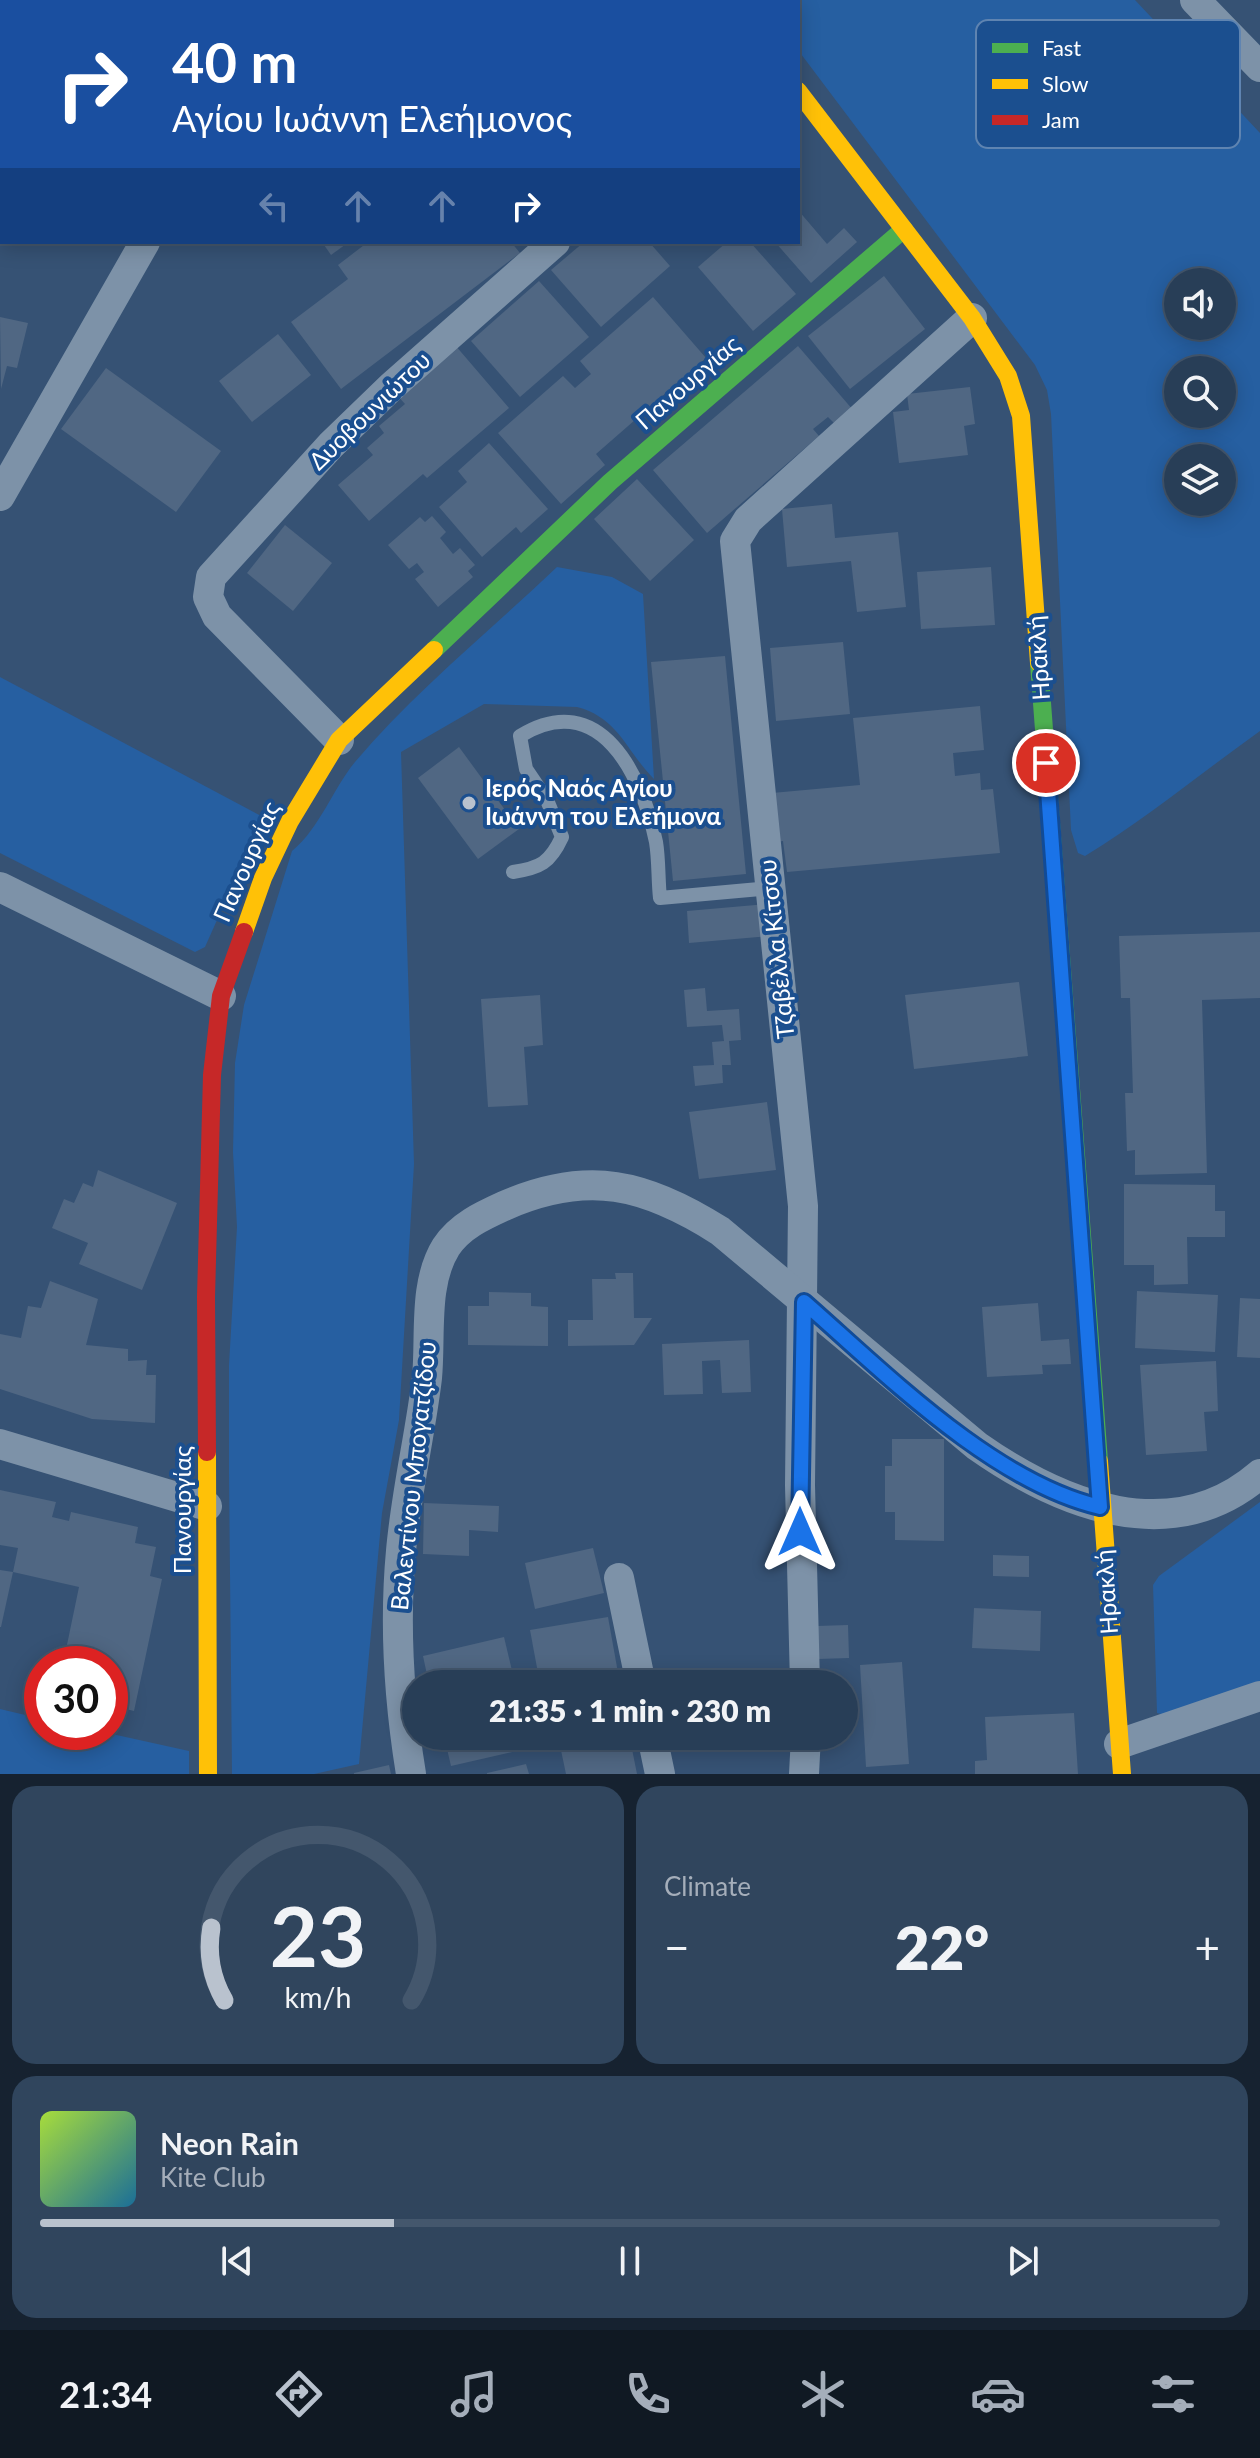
<!DOCTYPE html>
<meta charset="utf-8">
<style>
:root{--surface:#283e57;--page:#30455d;--text:#f1f3f6;--muted:#a5aeba;--line:#44576d;--accent:#b9c2ce}
body{margin:0;font-family:Lato,sans-serif;background:var(--page);color:var(--text);height:100vh;display:flex;flex-direction:column;font-size:30px;white-space:nowrap}
*{box-sizing:border-box;margin:0}
p{font-size:26px;color:var(--muted)}
.icon{flex:none;width:44px;height:44px;fill:none;stroke:currentColor;stroke-width:2;stroke-linecap:round;stroke-linejoin:round}
.map{position:relative;height:1774px;overflow:hidden}
.drawer{display:flex;flex-direction:column;gap:12px;padding:12px;background:#162230;flex:1}
.drawer>*{flex:none}
.hud{position:absolute;left:0px;top:0px;width:800px;height:244px;box-shadow:0 4px 20px #0003,0 0 0 2px var(--line);background:#1a4fa0;color:#fff;overflow:hidden}
.tools{position:absolute;left:1164px;top:268px;display:grid;gap:16px}
.tools a{display:grid;place-items:center;width:72px;height:72px;border-radius:50%;background:var(--surface);box-shadow:0 4px 20px #0003,0 0 0 2px var(--line);font-size:40px}
.speed{position:absolute;left:24px;top:1646px;display:flex;gap:16px;font-size:40px;font-weight:700;text-align:center}
.speed>*{display:grid;place-content:center;width:104px;height:104px;border-radius:50%;background:var(--surface);box-shadow:0 4px 20px #0003,0 0 0 2px var(--line);line-height:1}
.speed .limit{border:12px solid #d22;background:#fff;color:#111}
.pin{position:absolute;display:grid;place-items:center;width:68px;height:68px;color:#fff;margin:-34px;border:4px solid #fff;border-radius:50%;box-shadow:0 2px 8px #0007}
.me{position:absolute;width:88px;margin:-44px;rotate:0deg;stroke-linejoin:round;filter:drop-shadow(0 0 6px #0008)}
.turn{display:flex;align-items:center;gap:28px;height:168px;padding:0 40px;font-size:36px}
.turn .icon{width:104px;height:104px;stroke-width:2.5}
.turn b{display:block;font-size:56px;line-height:68px}
.lanes{display:flex;align-items:center;height:76px;padding:0 40px;background:#0003;justify-content:center;gap:40px;direction:ltr}
.lanes .off{opacity:.35}
.big{font-size:60px;font-weight:800;line-height:1.1}
.drawer .card{flex:1;display:flex;flex-direction:column;justify-content:center;gap:12px;min-width:0;padding:0 28px;border-radius:24px;background:var(--page)}
.drawer .dial{align-items:center;gap:0}
.dial svg{height:208px;overflow:visible;fill:none;stroke:var(--line);stroke-width:7;stroke-linecap:round;text-anchor:middle}
.dial text{fill:var(--text);stroke:none}
.song{display:flex;align-items:center;gap:24px}
.cover{width:96px;height:96px;border-radius:12px;background:linear-gradient(135deg,hsl(80 70% 55%),hsl(200 70% 35%))}
.played{height:8px;border-radius:4px;background:linear-gradient(90deg,var(--accent) 30%,var(--line) 30%)}
.keys{display:flex;justify-content:space-around;direction:ltr}
.heat{display:flex;justify-content:space-between;align-items:center;font-size:44px;direction:ltr}
.drawer .tiles{flex:1;display:grid;gap:12px;grid-template-columns:1fr 1fr}
.card:last-child{grid-column:span 2}
.trip{position:absolute;left:402px;top:1670px;width:456px;height:80px;border-radius:40px;background:var(--surface);box-shadow:0 4px 20px #0003,0 0 0 2px var(--line);font-weight:800;line-height:80px;text-align:center}
.dock{display:flex;height:128px;justify-content:space-around;align-items:center;background:#101923;color:var(--muted)}
.dock .icon{width:56px;height:56px}
.dock .on{color:var(--accent)}
.dock b{font-size:36px;color:var(--text)}
.map>svg:first-child{display:block}
.green{fill:#265fa1;fill-rule:evenodd}
.building{fill:#506783}
.lines{fill:none;stroke-linecap:round;stroke-linejoin:round}
.lane{stroke:#7d92a8;stroke-width:14}
.street{stroke:#7d92a8;stroke-width:30}
.fast{stroke:#4caf50;stroke-width:18}
.slow{stroke:#ffc107;stroke-width:18}
.jam{stroke:#c62828;stroke-width:18}
.route-casing{stroke:#114b97;stroke-width:20}
.route{stroke:#1a73e8;stroke-width:14}
.poi-dot{fill:#b9c2ce;stroke:#1b4f8f;stroke-width:3}
.labels{text-anchor:middle;stroke-width:8;stroke-linejoin:round;paint-order:stroke}
.street-label{font-size:24px;fill:#fff;stroke:#1b4f8f}
.poi-label{font-size:24px;font-weight:bold;fill:#fff;stroke:#1b4f8f;text-anchor:start}
.key{fill:#1b4f8f;stroke:#5f84b1;stroke-width:2}
.key-label{font-size:22px;fill:#fff}
</style>
<div class="map">
<svg width="1260" height="1774" viewBox="0 0 1260 1774">
<rect width="100%" height="100%" fill="#365274"/>
<!-- green -->
<g class="green">
<path d="M 761,0 L 1135,0 L 1260,133 L 1260,731 C 1201,773 1146,819 1085,856 L 1078,853 L 1071,830 L 1051,414 L 1047,390 L 1035,365 L 798,50 L 798,2 ZM 1178,282 L 1222,282 L 1222,326 L 1178,326 ZM 1178,370 L 1222,370 L 1222,414 L 1178,414 ZM 1178,458 L 1222,458 L 1222,502 L 1178,502 Z"/>
<path d="M 557,567 L 612,577 L 643,594 L 654,779 C 626,751 619,718 577,707 L 484,704 L 401,752 L 414,1164 L 399,1420 L 382,1513 L 359,1764 L 314,1774 L 232,1774 L 229,1474 L 229,1365 L 237,1227 L 233,1152 L 235,1063 L 244,1005 L 292,851 C 320,828 332,790 355,762 C 415,691 490,631 557,567 Z"/>
<polygon points="0,677 263,817 205,947 195,952 0,853"/>
<polygon points="1260,1502 1260,1682 1170,1716 1157,1713 1153,1585 1159,1576"/>
<polygon points="0,1709 42,1719 42,1732 103,1732 189,1751 189,1774 0,1774"/>
</g>
<!-- building -->
<g class="building">
<polygon points="798,210 827,244 844,228 857,242 811,283 775,242 798,242"/>
<polygon points="322,242 349,242 331,255"/>
<polygon points="368,242 511,242 520,253 341,389 291,322 348,279 338,265"/>
<polygon points="584,242 649,242 670,266 601,327 551,270"/>
<polygon points="727,242 750,242 796,294 753,331 698,267"/>
<polygon points="884,276 925,329 850,389 808,336"/>
<polygon points="539,281 589,337 520,397 471,341"/>
<polygon points="653,297 706,358 596,454 605,465 561,504 498,433 563,376 575,388 591,374 580,361"/>
<polygon points="0,317 28,323 17,368 7,366 1,389"/>
<polygon points="278,334 311,375 252,422 219,381"/>
<polygon points="455,345 509,408 427,478 423,474 369,521 338,485 373,455 367,448 384,433 379,426 405,404 397,395"/>
<polygon points="798,346 853,410 836,425 828,417 813,429 819,436 707,533 653,470"/>
<polygon points="106,368 221,451 176,512 61,429"/>
<polygon points="970,387 975,424 964,426 968,455 899,463 893,412 909,410 907,394"/>
<polygon points="489,443 548,509 521,533 516,527 482,557 439,507 467,482 458,471"/>
<polygon points="637,479 694,540 650,581 594,519"/>
<polygon points="832,504 835,538 898,532 906,607 857,612 851,561 787,567 782,509"/>
<polygon points="432,516 446,532 440,538 453,554 460,548 475,565 468,571 473,577 438,607 415,579 424,572 417,563 409,569 388,545 420,517 425,522"/>
<polygon points="285,525 332,563 293,611 247,573"/>
<polygon points="991,567 995,625 921,629 917,572"/>
<polygon points="843,642 850,714 776,721 770,648"/>
<polygon points="725,656 746,874 673,881 651,662"/>
<polygon points="980,706 984,750 953,753 955,776 980,773 981,790 993,789 1000,853 787,872 783,841 776,842 772,793 860,785 853,718"/>
<polygon points="459,747 519,829 478,859 418,778"/>
<polygon points="766,904 769,936 689,943 687,911"/>
<polygon points="1260,932 1260,998 1202,1000 1207,1173 1135,1175 1135,1150 1127,1151 1125,1093 1133,1093 1130,998 1121,998 1119,936"/>
<polygon points="1019,982 1028,1056 914,1069 905,995"/>
<polygon points="705,988 707,1011 739,1009 741,1040 729,1041 731,1065 722,1065 723,1083 695,1086 693,1066 714,1065 712,1042 724,1041 722,1025 687,1027 684,990"/>
<polygon points="540,995 543,1045 524,1047 528,1105 488,1107 481,999"/>
<polygon points="767,1102 776,1170 699,1179 689,1112"/>
<polygon points="98,1170 177,1203 142,1290 79,1264 88,1243 52,1228 64,1199 74,1203 83,1183 93,1187"/>
<polygon points="1124,1184 1215,1185 1215,1211 1225,1211 1225,1237 1187,1237 1188,1284 1154,1285 1154,1265 1124,1265"/>
<polygon points="615,1273 633,1273 634,1318 652,1318 634,1345 568,1346 568,1320 593,1320 592,1279 616,1279"/>
<polygon points="50,1281 98,1299 86,1345 128,1349 128,1361 147,1360 146,1375 156,1375 155,1423 92,1419 0,1389 0,1334 21,1338 28,1306 41,1308"/>
<polygon points="1137,1291 1218,1295 1215,1352 1135,1348"/>
<polygon points="489,1292 531,1293 531,1306 548,1307 548,1346 468,1345 468,1306 489,1306"/>
<polygon points="1240,1298 1260,1299 1260,1358 1237,1357"/>
<polygon points="1038,1303 1041,1341 1069,1339 1071,1364 1042,1365 1043,1374 987,1377 982,1307"/>
<polygon points="749,1340 751,1392 722,1393 720,1360 702,1361 703,1394 664,1395 662,1344"/>
<polygon points="1216,1361 1218,1411 1204,1412 1207,1451 1146,1455 1140,1365"/>
<polygon points="892,1439 944,1439 944,1541 895,1540 895,1512 885,1512 885,1466 892,1466"/>
<polygon points="0,1490 56,1502 52,1517 69,1521 71,1512 138,1527 135,1543 156,1547 150,1576 162,1579 134,1711 110,1705 110,1664 63,1664 79,1587 13,1572 18,1548 0,1545"/>
<polygon points="424,1503 499,1506 498,1532 469,1530 469,1556 423,1554"/>
<polygon points="593,1548 604,1593 535,1609 525,1563"/>
<polygon points="993,1555 1029,1556 1029,1577 993,1576"/>
<polygon points="0,1570 13,1572 1,1627 0,1627"/>
<polygon points="974,1608 1041,1611 1040,1651 972,1648"/>
<polygon points="608,1617 620,1684 540,1684 530,1630"/>
<polygon points="848,1625 849,1658 818,1659 817,1626"/>
<polygon points="504,1637 514,1679 491,1684 429,1684 423,1656"/>
<polygon points="902,1662 909,1764 866,1767 860,1665"/>
<polygon points="1074,1713 1078,1774 975,1774 975,1761 987,1760 985,1717"/>
<polygon points="444,1736 518,1736 521,1750 451,1766"/>
<polygon points="558,1736 618,1736 621,1751 632,1749 637,1774 566,1774"/>
<polygon points="526,1764 529,1774 487,1774 487,1773"/>
<polygon points="389,1765 391,1774 354,1774 354,1773"/>
</g>
<g class="lines">
<!-- lane -->
<path class="lane" d="M 513,872 C 540,868 550,863 562,837 L 547,800 L 526,769 L 520,736 C 600,687 642,775 656,842 C 659,860 658,880 660,898 L 771,888"/>
<!-- street -->
<g class="street">
<polyline points="273,0 277,2"/>
<polyline points="729,0 730,2"/>
<polyline points="1195,0 1260,67"/>
<polyline points="410,2 413,0"/>
<polyline points="0,496 145,242"/>
<polyline points="339,740 217,616 208,597 211,577 331,445 391,387 555,242"/>
<polyline points="0,887 221,996"/>
<polyline points="0,1444 207,1506"/>
<polyline points="619,1578 641,1684"/>
<polyline points="805,1684 800,1485 803,1206 735,541 748,520 972,318"/>
<polyline points="652,1736 660,1774"/>
<polyline points="1119,1744 1260,1696"/>
<path d="M 411,1774 C 399,1700 394,1626 401,1551 C 406,1493 420,1436 427,1378 C 431,1336 423,1284 446,1247 C 460,1226 482,1216 504,1206 C 588,1169 646,1184 720,1231 L 977,1446 C 1061,1505 1172,1550 1260,1474"/>
<polyline points="804,1774 806,1736"/>
</g>
<!-- fast -->
<g class="fast">
<polyline points="434,650 610,482 904,229"/>
<polyline points="1039,663 1099,1461"/>
</g>
<!-- slow -->
<g class="slow">
<polyline points="798,91 972,318 1008,376 1021,416 1039,663"/>
<polyline points="244,932 263,878 290,821 339,740 434,650"/>
<polyline points="207,1452 208,1774"/>
<polyline points="1099,1461 1122,1774"/>
</g>
<!-- jam -->
<polyline class="jam" points="207,1452 206,1297 212,1075 221,996 244,932"/>
</g>
<g class="lines">
<defs>
<path id="route" d="M 800,1532 L 804,1302 C 885,1373 993,1482 1100,1507 L 1046,763"/>
</defs>
<!-- route casing -->
<use href="#route" class="route-casing"/>
<!-- route -->
<use href="#route" class="route"/>
</g>
<!-- markers -->
<circle class="poi-dot" cx="469" cy="803" r="8"/>
<g class="labels">
<!-- street labels -->
<g class="street-label">
<text transform="translate(688 383) rotate(-41)" y="8">Πανουργίας</text>
<text transform="translate(370 411) rotate(-44)" y="8">Δυοβουνιώτου</text>
<text transform="translate(1039 658) rotate(-94)" y="8">Ηρακλή</text>
<text transform="translate(247 862) rotate(-66)" y="8">Πανουργίας</text>
<text transform="translate(777 949) rotate(-96)" y="8">Τζαβέλλα Κίτσου</text>
<text transform="translate(414 1476) rotate(-84)" y="8">Βαλεντίνου Μπογατζίδου</text>
<text transform="translate(183 1510) rotate(-90)" y="8">Πανουργίας</text>
<text transform="translate(1107 1592) rotate(-94)" y="8">Ηρακλή</text>
</g>
<!-- poi labels -->
<g class="poi-label">
<text x="485" y="797">Ιερός Ναός Αγίου<tspan x="485" dy="28">Ιωάννη του Ελεήμονα</tspan></text>
</g>
</g>
<!-- legend -->
<rect x="976" y="20" width="264" height="128" rx="12" class="key"/>
<rect x="992" y="43" width="36" height="10" fill="#4caf50"/>
<rect x="992" y="79" width="36" height="10" fill="#ffc107"/>
<rect x="992" y="115" width="36" height="10" fill="#c62828"/>
<g class="key-label">
<text x="1042" y="56">Fast</text>
<text x="1042" y="92">Slow</text>
<text x="1042" y="128">Jam</text>
</g>
</svg>
<div class="tools">
<a><svg class="icon" aria-label="sound" viewBox="0 0 24 24"><path d="M4 9h4l5-4v14l-5-4H4zM17 9q2 3 0 6"/></svg></a>
<a><svg class="icon" aria-label="search" viewBox="0 0 24 24"><circle cx="10" cy="10" r="6"/><path d="M15 15l6 6"/></svg></a>
<a><svg class="icon" aria-label="layers" viewBox="0 0 24 24"><path d="M12 4l9 5-9 5-9-5zM3 14l9 5 9-5"/></svg></a>
</div>
<div class="speed"><div class="limit">30</div></div>
<div class="pin" style="left:1046px;top:763px;background:#d93025"><svg class="icon" aria-label="arrive" viewBox="0 0 24 24"><path d="M6 21V4h12l-3 4 3 4H6"/></svg></div>
<svg class="me" style="left:800px;top:1532px" viewBox="-20 -20 40 40"><path d="M0-17L14 15 0 8-14 15z" fill="#1a73e8" stroke="#fff" stroke-width="4"/></svg>
<div class="trip">21:35 · 1 min · 230 m</div>
<div class="hud">
<div class="turn"><svg class="icon" aria-label="right" viewBox="0 0 24 24"><path d="M7 20v-9h11M14 6l5 5-5 5"/></svg><div><b>40 m</b>Αγίου Ιωάννη Ελεήμονος</div></div>
<div class="lanes"><svg class="icon off" aria-label="left" viewBox="0 0 24 24"><path d="M17 20v-9H6M10 6l-5 5 5 5"/></svg><svg class="icon off" aria-label="ahead" viewBox="0 0 24 24"><path d="M12 20V5M6 11l6-6 6 6"/></svg><svg class="icon off" aria-label="ahead" viewBox="0 0 24 24"><path d="M12 20V5M6 11l6-6 6 6"/></svg><svg class="icon" aria-label="right" viewBox="0 0 24 24"><path d="M7 20v-9h11M14 6l5 5-5 5"/></svg></div>
</div>
</div>
<section class="drawer">
<div class="tiles">
<div class="card dial"><svg viewBox="0 0 100 80">
<path d="M14 69A42 42 0 1 1 86 69"/>
<path d="M14 69A42 42 0 0 1 9 41" stroke="#b9c2ce"/>
<text x="50" y="56" font-size="32" font-weight="700">23</text>
<text x="50" y="72" font-size="11">km/h</text>
</svg></div>
<div class="card"><p>Climate</p>
<div class="heat"><a>−</a><b class="big">22°</b><a>+</a></div>
</div>
<div class="card">
<div class="song"><i class="cover"></i><div><b>Neon Rain</b><p>Kite Club</p></div></div>
<div class="played"></div>
<div class="keys"><svg class="icon" aria-label="previous" viewBox="0 0 24 24"><path d="M18 5L8 12l10 7zM5 5v14"/></svg><svg class="icon" aria-label="pause" viewBox="0 0 24 24"><path d="M8 5v14M16 5v14"/></svg><svg class="icon" aria-label="next" viewBox="0 0 24 24"><path d="M6 5l10 7-10 7zM19 5v14"/></svg></div>
</div>
</div>
</section>
<nav class="dock">
<b>21:34</b>
<svg class="icon on" aria-label="directions" viewBox="0 0 24 24"><path d="M12 3l9 9-9 9-9-9zM9 14v-3h6M13 9l2 2-2 2"/></svg>
<svg class="icon" aria-label="music" viewBox="0 0 24 24"><path d="M9 18V5l10-2v13"/><circle cx="6" cy="18" r="3"/><circle cx="16" cy="16" r="3"/></svg>
<svg class="icon" aria-label="phone" viewBox="0 0 24 24"><path d="M5 4h4l2 5-3 2q2 4 5 5l2-3 5 2v4C11 20 4 13 5 4z"/></svg>
<svg class="icon" aria-label="climate" viewBox="0 0 24 24"><path d="M12 3v18M4 7l16 10M4 17L20 7"/></svg>
<svg class="icon" aria-label="car" viewBox="0 0 24 24"><path d="M5 17H2v-5l4-1 3-4h7l3 4 3 1v5h-3M9 17h6M6 11h13"/><circle cx="7" cy="17" r="2"/><circle cx="17" cy="17" r="2"/></svg>
<svg class="icon" aria-label="filters" viewBox="0 0 24 24"><path d="M4 7h16M4 17h16"/><circle cx="9" cy="7" r="2"/><circle cx="15" cy="17" r="2"/></svg>
</nav>
